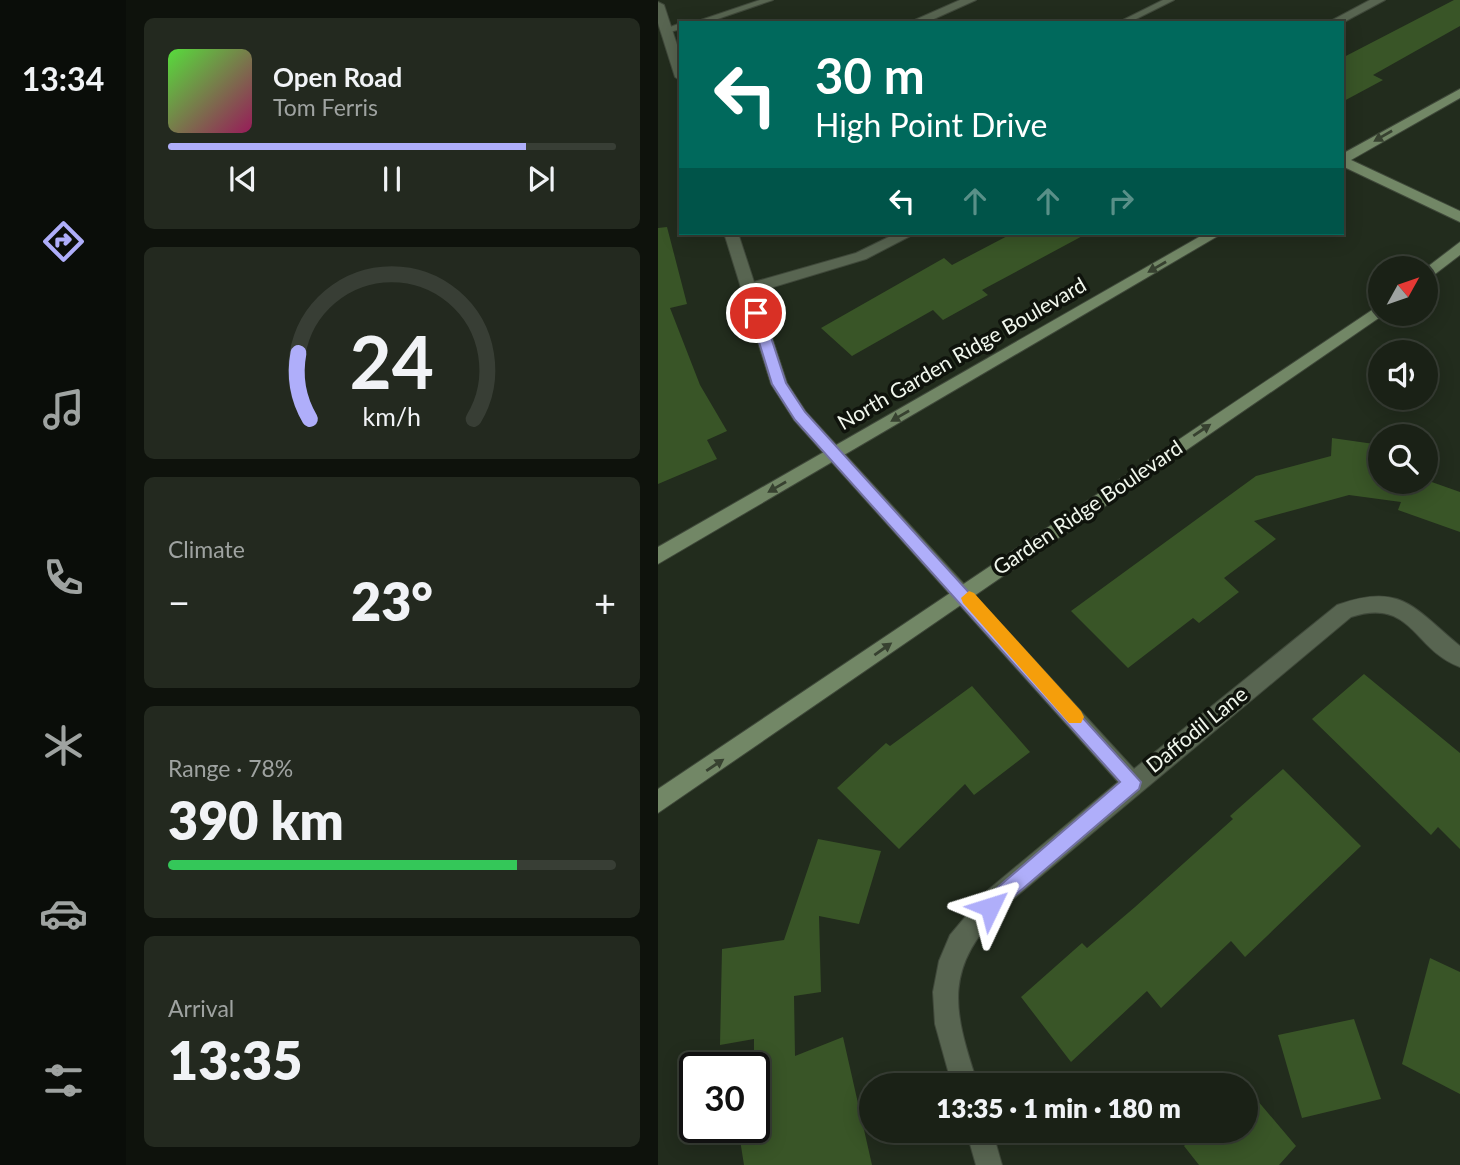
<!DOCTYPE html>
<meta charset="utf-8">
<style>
:root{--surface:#1a2116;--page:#23291f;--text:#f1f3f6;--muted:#9fa3a1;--line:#383e35;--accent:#afaefa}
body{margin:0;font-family:Lato,sans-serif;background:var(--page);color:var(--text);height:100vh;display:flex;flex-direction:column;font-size:26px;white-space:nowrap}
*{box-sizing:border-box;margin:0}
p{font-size:23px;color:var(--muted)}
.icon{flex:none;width:38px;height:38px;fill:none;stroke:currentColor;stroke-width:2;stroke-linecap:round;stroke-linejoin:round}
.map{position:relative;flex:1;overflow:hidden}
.sheet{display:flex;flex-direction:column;gap:18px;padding:18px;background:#0e120c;width:532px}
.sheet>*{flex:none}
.hud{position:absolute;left:21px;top:21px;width:665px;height:214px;border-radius:0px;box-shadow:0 4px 18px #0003,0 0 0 2px var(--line);background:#00695c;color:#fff;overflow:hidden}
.needle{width:46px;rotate:50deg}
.tools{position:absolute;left:710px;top:256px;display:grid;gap:14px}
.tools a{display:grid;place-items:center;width:70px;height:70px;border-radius:50%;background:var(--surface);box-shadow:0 4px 18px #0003,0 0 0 2px var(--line);font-size:35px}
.speed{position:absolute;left:21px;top:1052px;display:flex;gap:14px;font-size:35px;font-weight:700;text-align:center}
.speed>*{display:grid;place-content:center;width:91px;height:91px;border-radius:50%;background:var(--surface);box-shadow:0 4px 18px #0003,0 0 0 2px var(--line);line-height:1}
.speed .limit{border:4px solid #111;border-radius:10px;background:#fff;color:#111}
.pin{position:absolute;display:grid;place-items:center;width:60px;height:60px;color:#fff;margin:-30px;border:4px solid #fff;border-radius:50%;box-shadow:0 2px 7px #0007}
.me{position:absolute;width:77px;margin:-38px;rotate:49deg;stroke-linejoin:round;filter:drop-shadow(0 0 5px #0008)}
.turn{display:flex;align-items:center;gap:24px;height:147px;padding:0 21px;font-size:32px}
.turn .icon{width:91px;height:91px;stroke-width:2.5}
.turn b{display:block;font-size:49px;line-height:60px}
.lanes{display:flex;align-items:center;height:66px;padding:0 21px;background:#0003;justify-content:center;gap:35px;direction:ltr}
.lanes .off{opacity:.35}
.big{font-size:52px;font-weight:800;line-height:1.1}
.sheet .card{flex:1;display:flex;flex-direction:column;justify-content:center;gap:10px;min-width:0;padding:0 24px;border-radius:10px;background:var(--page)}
.sheet .dial{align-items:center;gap:0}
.dial svg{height:182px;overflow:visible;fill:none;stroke:var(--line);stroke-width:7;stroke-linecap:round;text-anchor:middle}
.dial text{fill:var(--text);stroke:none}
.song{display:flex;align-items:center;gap:21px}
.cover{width:84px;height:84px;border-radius:10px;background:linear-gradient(135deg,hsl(110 70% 55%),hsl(330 70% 35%))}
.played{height:7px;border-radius:4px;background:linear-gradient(90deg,var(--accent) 80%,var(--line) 80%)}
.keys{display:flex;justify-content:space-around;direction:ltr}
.heat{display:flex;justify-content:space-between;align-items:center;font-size:38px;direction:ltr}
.charge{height:10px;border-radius:5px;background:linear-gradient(90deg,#34c759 78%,var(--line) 0)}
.trip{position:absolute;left:201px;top:1073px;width:399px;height:70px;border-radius:35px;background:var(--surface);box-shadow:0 4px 18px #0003,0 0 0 2px var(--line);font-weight:800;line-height:70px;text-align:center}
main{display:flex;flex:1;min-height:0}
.menu{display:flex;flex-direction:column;width:126px;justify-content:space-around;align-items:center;background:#0a0d09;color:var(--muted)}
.menu .icon{width:49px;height:49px}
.menu .selected{color:var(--accent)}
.menu b{font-size:32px;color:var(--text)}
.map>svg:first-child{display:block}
.building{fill:#395527}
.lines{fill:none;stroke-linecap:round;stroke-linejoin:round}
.service-casing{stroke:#3f483a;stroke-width:2}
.minor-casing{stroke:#3f483a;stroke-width:2}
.secondary-casing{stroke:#3f483a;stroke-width:2}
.service{fill:#586551;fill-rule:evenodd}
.minor{fill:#586551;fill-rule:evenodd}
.secondary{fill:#728766;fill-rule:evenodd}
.oneway{fill:#374130}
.route{fill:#afaefa;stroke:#7271a2;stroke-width:2}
.slow{fill:#f59e0b}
.labels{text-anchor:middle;stroke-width:7;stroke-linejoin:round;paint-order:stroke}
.street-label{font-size:21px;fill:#f1f7ed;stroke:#0f130c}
</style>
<main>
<nav class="menu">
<b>13:34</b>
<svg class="icon selected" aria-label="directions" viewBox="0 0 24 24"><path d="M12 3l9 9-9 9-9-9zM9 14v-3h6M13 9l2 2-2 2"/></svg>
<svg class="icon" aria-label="music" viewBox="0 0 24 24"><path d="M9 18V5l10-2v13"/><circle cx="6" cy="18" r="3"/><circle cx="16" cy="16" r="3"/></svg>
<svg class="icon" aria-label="phone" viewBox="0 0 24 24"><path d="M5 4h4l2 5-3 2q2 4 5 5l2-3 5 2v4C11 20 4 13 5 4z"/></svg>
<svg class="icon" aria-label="climate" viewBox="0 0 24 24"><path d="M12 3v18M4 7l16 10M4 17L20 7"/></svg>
<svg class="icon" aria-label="car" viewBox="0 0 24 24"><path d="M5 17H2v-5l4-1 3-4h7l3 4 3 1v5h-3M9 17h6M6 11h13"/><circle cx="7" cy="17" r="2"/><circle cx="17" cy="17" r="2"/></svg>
<svg class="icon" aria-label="filters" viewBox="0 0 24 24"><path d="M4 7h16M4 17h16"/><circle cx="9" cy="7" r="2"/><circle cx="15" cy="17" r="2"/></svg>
</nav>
<section class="sheet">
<div class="card">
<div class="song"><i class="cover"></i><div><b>Open Road</b><p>Tom Ferris</p></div></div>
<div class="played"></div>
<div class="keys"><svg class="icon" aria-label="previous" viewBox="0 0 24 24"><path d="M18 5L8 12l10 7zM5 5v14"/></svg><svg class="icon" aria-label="pause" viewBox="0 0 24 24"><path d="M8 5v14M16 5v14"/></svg><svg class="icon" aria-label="next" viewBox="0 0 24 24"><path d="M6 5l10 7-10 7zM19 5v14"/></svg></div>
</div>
<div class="card dial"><svg viewBox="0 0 100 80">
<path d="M14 69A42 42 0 1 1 86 69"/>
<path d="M14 69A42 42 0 0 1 9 40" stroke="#afaefa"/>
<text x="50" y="56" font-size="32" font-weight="700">24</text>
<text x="50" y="72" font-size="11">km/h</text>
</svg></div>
<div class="card"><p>Climate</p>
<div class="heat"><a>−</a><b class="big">23°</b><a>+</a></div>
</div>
<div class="card"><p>Range · 78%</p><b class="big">390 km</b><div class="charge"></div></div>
<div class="card"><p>Arrival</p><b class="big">13:35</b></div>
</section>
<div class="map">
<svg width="802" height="1165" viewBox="0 0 802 1165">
<rect width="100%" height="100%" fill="#222c1d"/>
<!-- building -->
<g class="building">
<polygon points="796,0 802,0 802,26 715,75 725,80 684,102 684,58"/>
<polygon points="9,227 29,304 12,308 42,385 69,431 49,440 59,459 0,484 0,228"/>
<polygon points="355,233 430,233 324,290 330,295 285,320 275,310 194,356 163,328 286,258 294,265"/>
<polygon points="674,438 723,445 723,481 768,480 802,492 802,532 740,510 743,502 691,495 596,521 618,539 566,578 581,592 541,623 535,618 470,668 413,611 598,476 673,456"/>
<polygon points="706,674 802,753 802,849 780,827 773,835 654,719"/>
<polygon points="314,686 372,752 316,795 307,784 241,849 179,788 228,743 232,746"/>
<polygon points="625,769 703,846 587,957 573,941 503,1008 489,991 413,1062 363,997 424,943 429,948 477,907 575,819 572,816"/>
<polygon points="160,839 223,851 201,924 161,916 163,992 136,996 137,1056 185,1037 214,1165 86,1165 80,1127 96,1127 96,1039 62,1045 64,949 126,940"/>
<polygon points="772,958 802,972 802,1094 744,1064"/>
<polygon points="696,1019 723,1099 644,1118 620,1035"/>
<polygon points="588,1087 638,1146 621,1165 541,1165 526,1146 541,1130 588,1130"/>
</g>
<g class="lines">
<defs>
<g id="service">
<polygon points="102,0 115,0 48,23 34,23"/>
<polygon points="505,0 516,0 470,23 459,23"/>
<polygon points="23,23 23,29 8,33 4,30"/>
</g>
<g id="minor">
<polygon points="302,0 318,0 267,23 250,23"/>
<polygon points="712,0 727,0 684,23 669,23"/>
<polygon points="0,2 6,5 23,57 23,81 17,77 0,23"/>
<path d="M 66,233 L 80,233 L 96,282 L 198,253 L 239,233 L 258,233 L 208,259 L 99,292 L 129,383 L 148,412 L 476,769 L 679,605 C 743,582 755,607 802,646 L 802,667 C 755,650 754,597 693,617 L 347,906 C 285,968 294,1007 320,1085 L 294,1085 L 277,1024 L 275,992 L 281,961 L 292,935 L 330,890 L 460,782 L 136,420 L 113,384 Z"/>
<polygon points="308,1130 334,1130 344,1165 318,1165"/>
</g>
<g id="secondary">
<polygon points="802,89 802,98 693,160 802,211 802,222 684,166 684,154"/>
<polygon points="548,233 565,233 0,564 0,547"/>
<polygon points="802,242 802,255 768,281 768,268"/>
<polygon points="723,304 723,313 728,313 0,813 0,789"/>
</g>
</defs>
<!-- service casing -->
<use href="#service" class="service-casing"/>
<!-- minor casing -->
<use href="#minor" class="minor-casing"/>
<!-- secondary casing -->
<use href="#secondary" class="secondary-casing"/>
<!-- service -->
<use href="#service" class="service"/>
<!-- minor -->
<use href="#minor" class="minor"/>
<!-- secondary -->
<use href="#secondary" class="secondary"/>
</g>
<!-- one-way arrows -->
<defs><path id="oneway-solid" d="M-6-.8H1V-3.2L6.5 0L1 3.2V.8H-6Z" transform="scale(1.75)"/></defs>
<g class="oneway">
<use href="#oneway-solid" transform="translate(725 136) rotate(150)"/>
<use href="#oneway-solid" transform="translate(499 267) rotate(150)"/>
<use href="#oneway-solid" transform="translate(242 416) rotate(150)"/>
<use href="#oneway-solid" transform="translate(544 430) rotate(-34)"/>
<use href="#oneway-solid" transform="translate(119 487) rotate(150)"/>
<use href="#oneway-solid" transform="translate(225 649) rotate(-35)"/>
<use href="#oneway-solid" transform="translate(57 765) rotate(-34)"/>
</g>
<!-- route -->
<polygon class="route" points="98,308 105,313 128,383 147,412 483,782 481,789 332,917 325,914 322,907 325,900 462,782 137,420 114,384 92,313"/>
<!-- slow -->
<polygon class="slow" points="311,591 316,593 423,711 426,717 423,723 411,723 305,603 303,598"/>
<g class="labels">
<!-- street labels -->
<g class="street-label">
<text transform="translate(304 354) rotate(-30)" y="7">North Garden Ridge Boulevard</text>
<text transform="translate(430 508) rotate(-34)" y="7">Garden Ridge Boulevard</text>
<text transform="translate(539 730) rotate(-39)" y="7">Daffodil Lane</text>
</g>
</g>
</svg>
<div class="tools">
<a><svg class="needle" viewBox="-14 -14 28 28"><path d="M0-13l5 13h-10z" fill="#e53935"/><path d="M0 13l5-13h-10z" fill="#9fa3a1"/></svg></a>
<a><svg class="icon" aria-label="sound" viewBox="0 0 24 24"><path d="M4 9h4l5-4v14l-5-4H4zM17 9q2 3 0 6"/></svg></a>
<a><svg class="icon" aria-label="search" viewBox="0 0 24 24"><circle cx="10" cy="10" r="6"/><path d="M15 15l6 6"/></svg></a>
</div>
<div class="speed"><div class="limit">30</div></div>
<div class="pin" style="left:98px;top:313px;background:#d93025"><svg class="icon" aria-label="arrive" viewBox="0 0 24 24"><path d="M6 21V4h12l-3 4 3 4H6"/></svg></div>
<svg class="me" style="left:332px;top:907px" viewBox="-20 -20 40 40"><path d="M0-17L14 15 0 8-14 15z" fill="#afaefa" stroke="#fff" stroke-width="4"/></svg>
<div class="trip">13:35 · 1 min · 180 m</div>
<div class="hud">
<div class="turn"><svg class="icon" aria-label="left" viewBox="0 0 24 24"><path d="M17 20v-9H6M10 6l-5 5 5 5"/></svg><div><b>30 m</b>High Point Drive</div></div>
<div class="lanes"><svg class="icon" aria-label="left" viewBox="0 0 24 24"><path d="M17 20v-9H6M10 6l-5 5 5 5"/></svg><svg class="icon off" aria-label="ahead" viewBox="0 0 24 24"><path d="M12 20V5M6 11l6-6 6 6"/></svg><svg class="icon off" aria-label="ahead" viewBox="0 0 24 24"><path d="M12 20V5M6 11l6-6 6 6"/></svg><svg class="icon off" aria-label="right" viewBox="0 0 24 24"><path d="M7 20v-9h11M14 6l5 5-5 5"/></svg></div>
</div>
</div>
</main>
